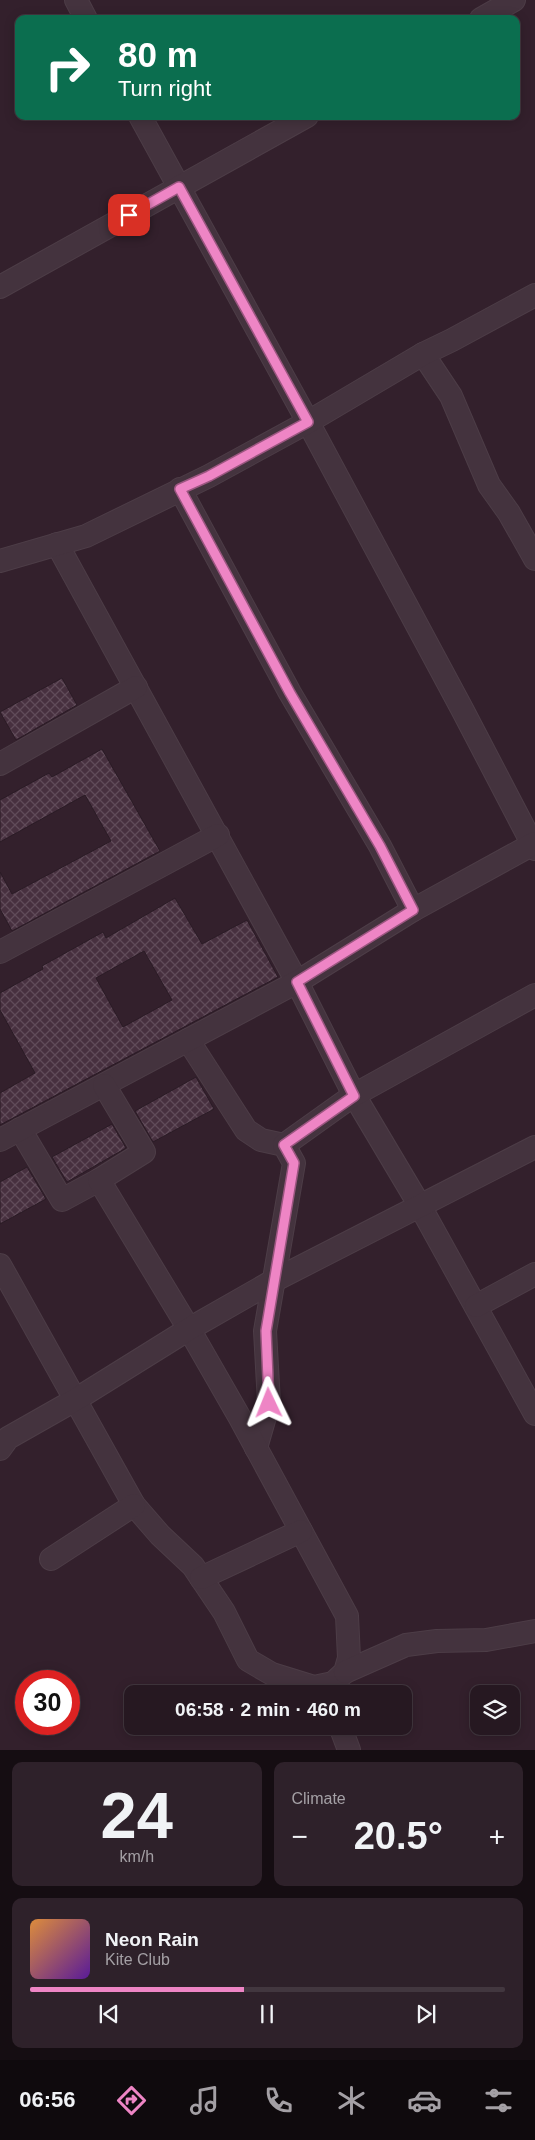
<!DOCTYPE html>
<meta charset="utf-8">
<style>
:root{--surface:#261821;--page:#2e212a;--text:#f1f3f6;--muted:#a4a0a5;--line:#42373f;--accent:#ee85c5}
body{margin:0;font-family:Arial,sans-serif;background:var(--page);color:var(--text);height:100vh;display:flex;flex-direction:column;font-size:19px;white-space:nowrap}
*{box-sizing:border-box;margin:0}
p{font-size:16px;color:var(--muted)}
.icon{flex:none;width:28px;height:28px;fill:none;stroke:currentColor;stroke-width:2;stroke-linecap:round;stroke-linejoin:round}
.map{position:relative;height:1750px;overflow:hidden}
.panel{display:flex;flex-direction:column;gap:12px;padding:12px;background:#150d12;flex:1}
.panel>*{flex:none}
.top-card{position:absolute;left:15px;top:15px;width:505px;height:105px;border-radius:10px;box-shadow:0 2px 12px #0003,0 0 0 1px var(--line);background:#0b6e4f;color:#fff;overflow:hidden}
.tools{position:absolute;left:470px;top:1685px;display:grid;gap:10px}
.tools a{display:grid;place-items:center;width:50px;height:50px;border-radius:10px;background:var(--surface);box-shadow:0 2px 12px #0003,0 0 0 1px var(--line);font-size:25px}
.speed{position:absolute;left:15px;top:1670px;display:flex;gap:10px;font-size:25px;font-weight:700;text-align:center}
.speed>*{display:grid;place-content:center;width:65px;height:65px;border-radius:50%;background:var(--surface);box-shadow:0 2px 12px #0003,0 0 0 1px var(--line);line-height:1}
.speed .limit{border:8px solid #d22;background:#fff;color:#111}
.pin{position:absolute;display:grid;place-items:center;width:42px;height:42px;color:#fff;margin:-21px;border-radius:10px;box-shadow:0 2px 8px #0006}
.me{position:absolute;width:55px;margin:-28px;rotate:358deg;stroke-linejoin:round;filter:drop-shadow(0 0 4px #0008)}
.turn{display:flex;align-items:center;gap:18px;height:105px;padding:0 20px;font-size:22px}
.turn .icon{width:65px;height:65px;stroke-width:2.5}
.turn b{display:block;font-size:35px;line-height:42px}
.big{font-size:38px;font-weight:700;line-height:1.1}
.panel .card{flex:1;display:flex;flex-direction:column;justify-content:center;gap:8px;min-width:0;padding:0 18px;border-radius:10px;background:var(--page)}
.panel .dial{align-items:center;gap:0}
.dial b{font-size:65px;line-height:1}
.song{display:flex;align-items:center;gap:15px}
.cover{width:60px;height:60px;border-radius:8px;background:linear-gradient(135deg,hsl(30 70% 55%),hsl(270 70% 35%))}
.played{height:5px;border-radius:2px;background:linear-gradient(90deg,var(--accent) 45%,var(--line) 45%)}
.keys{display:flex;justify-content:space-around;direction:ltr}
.heat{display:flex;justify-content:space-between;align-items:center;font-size:28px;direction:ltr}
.panel .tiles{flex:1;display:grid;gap:12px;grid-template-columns:1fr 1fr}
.card:last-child{grid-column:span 2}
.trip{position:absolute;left:124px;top:1685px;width:288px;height:50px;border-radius:10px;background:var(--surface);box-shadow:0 2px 12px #0003,0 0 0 1px var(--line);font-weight:700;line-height:50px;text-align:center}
.tab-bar{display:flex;height:80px;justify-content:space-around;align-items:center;background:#0f0a0d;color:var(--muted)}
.tab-bar .icon{width:35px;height:35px}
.tab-bar .current{color:var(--accent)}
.tab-bar b{font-size:22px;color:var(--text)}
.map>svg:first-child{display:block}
.building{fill:url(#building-cross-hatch);stroke:#2a1b25;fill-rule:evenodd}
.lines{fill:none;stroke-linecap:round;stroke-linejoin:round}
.minor-casing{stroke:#4d3d47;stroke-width:24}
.minor{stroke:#44333e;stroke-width:22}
.route-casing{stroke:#9b5680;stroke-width:12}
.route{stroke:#ee85c5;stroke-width:9}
</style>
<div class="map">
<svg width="535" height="1750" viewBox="0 0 535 1750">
<defs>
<pattern id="building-cross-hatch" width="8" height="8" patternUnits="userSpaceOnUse" patternTransform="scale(1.25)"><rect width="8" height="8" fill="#47303f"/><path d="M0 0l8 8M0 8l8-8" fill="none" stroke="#604b59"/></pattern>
</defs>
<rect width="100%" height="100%" fill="#33202c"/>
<!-- building -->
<g class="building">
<polygon points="62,678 77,705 16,740 0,712"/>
<polygon points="102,749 160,851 12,931 0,909 0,872 12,894 111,841 85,795 0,842 0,800 49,773 52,777"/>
<path d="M 175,898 L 202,944 L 247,920 L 278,977 L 0,1125 L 0,1093 L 35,1073 L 0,1010 L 0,993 L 43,969 L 42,966 L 103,932 L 106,938 ZM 144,951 L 172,1000 L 123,1027 L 96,978 Z"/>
<polygon points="196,1077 214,1109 153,1142 135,1111"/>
<polygon points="112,1124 126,1148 67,1182 52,1157"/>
<polygon points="27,1167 46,1199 0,1224 0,1182"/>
</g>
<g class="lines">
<defs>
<g id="minor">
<polyline points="76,0 86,19"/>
<polyline points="481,19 514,0"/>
<polyline points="140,116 308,422 462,709 535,849"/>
<polyline points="0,287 307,116"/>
<polyline points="423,354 451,396 489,485 509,513 535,559"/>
<polyline points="180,489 290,693 380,846 413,910"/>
<polyline points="57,544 297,982 354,1095 420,1206 535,1414"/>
<polyline points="0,561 86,536 209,476 308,422 423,354 452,340 535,295"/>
<polyline points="0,764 136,687"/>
<polyline points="0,952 218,835"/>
<polyline points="188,1040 246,1130 261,1140 284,1145 294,1163 265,1331 269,1403 256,1448"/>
<polyline points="20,1129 62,1200 99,1180"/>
<polyline points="0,1140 297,982 413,910 535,843"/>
<polyline points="284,1145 354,1095 535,995"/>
<polyline points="0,1265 134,1505 160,1535 193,1566 224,1612 248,1660 272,1674 314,1687 333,1683 345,1672 349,1658 347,1616 240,1418 189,1329 99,1180 144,1152 104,1085"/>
<polyline points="476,1306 535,1274"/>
<polyline points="0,1449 8,1438 75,1400 189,1329 273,1281 535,1147"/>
<polyline points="51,1559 134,1505"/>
<polyline points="201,1578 301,1531"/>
<polyline points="345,1672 406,1645 437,1641 486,1640 535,1631"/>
<polyline points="340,1726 349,1750"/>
</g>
</defs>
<!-- minor casing -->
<use href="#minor" class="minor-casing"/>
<!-- minor -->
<use href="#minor" class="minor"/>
</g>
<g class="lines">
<defs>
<polyline id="route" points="129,215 179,187 308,422 209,476 180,489 290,693 380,846 413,910 297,982 354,1096 284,1145 294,1163 266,1331 269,1403"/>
</defs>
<!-- route casing -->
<use href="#route" class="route-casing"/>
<!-- route -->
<use href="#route" class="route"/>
</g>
</svg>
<div class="tools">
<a><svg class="icon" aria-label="layers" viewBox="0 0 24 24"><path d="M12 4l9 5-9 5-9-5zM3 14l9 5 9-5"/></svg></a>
</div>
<div class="speed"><div class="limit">30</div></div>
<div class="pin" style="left:129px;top:215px;background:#d93025"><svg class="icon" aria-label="arrive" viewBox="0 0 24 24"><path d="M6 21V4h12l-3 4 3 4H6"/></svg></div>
<svg class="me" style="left:269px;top:1403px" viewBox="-20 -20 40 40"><path d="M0-17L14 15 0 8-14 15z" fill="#ee85c5" stroke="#fff" stroke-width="4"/></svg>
<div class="trip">06:58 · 2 min · 460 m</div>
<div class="top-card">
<div class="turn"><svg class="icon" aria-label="right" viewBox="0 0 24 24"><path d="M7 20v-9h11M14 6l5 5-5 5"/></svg><div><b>80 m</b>Turn right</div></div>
</div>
</div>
<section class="panel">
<div class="tiles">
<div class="card dial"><b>24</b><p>km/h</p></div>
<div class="card"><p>Climate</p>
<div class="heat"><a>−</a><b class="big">20.5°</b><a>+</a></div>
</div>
<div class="card">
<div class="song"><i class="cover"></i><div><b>Neon Rain</b><p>Kite Club</p></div></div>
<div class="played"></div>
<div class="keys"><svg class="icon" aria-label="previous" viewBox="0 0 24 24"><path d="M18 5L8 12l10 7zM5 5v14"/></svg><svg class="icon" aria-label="pause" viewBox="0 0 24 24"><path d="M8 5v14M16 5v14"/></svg><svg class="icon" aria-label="next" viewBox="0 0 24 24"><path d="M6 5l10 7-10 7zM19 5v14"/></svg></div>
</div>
</div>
</section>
<nav class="tab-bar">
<b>06:56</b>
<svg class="icon current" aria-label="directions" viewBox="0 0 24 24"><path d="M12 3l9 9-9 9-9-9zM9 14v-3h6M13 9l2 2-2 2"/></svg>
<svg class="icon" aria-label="music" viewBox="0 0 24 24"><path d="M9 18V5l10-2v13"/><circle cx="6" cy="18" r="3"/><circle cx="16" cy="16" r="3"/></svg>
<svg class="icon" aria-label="phone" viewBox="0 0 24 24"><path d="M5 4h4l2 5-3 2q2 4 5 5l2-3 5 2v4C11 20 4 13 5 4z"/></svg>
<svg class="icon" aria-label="climate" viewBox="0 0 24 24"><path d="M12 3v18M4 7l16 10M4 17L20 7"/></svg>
<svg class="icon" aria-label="car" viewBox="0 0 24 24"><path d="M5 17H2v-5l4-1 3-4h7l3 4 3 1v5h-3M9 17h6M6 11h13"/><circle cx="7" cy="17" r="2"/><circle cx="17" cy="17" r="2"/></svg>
<svg class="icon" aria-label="filters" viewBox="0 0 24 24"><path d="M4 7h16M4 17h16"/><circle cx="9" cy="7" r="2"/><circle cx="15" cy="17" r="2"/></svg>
</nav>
